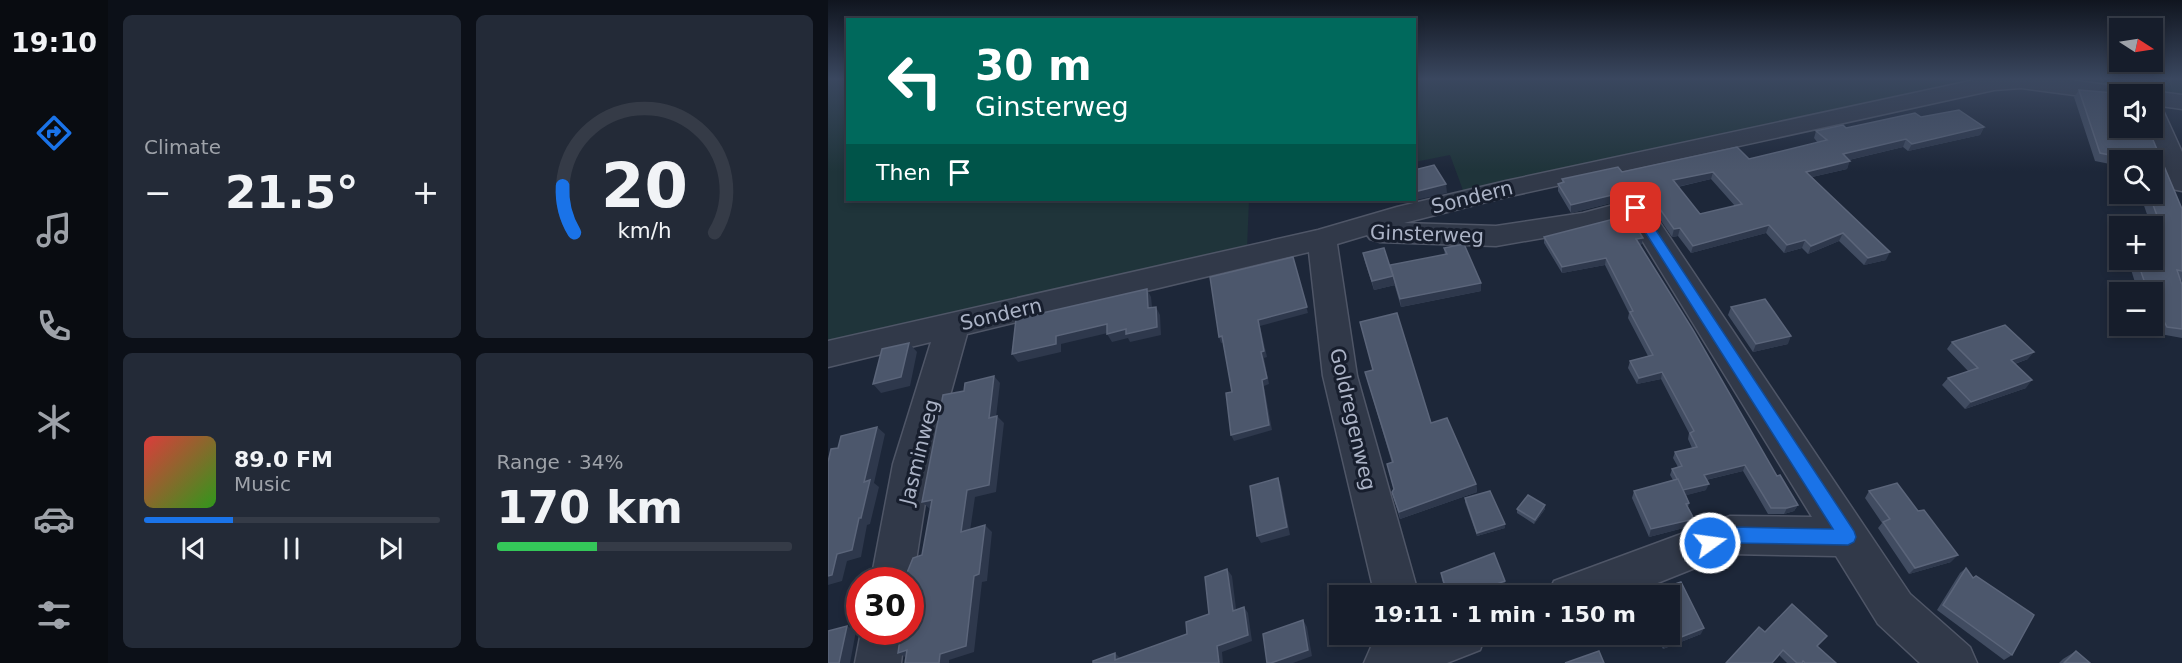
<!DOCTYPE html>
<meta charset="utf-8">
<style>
:root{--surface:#161d2b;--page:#232a37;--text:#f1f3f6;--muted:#9ea2a9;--line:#353b47;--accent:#1a73e8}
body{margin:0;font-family:"DejaVu Sans",sans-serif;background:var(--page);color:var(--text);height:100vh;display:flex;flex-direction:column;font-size:22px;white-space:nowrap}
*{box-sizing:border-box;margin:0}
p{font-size:20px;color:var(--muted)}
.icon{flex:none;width:33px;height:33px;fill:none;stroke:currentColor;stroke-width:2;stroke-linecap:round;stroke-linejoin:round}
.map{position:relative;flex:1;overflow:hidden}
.panel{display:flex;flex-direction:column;gap:15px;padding:15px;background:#0c1018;width:720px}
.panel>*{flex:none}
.banner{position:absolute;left:18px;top:18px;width:570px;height:183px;border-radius:0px;box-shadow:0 3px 9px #0003,0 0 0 2px var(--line);background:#00695c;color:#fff;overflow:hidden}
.needle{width:39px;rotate:102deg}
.tools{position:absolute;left:1281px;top:18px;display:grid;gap:12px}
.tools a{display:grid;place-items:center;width:54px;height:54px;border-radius:0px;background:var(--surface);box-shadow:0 3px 9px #0003,0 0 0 2px var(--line);font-size:30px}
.speed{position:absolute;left:18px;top:567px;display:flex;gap:12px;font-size:30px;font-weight:700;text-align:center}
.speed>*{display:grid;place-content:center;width:78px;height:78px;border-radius:50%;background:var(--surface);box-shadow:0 3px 9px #0003,0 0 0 2px var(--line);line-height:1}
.speed .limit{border:9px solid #d22;background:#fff;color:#111}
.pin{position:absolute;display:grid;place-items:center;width:51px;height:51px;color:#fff;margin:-26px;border-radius:12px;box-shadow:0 3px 9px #0006}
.me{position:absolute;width:66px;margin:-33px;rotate:76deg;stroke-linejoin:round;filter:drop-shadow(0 0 4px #0008)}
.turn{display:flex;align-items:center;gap:21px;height:126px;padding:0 30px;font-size:27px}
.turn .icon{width:78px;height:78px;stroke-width:2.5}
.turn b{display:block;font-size:42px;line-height:51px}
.then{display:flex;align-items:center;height:57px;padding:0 30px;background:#0003;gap:12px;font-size:22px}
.big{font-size:45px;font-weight:800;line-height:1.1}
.panel .card{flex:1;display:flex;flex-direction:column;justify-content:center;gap:9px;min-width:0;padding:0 21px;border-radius:9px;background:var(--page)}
.panel .dial{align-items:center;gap:0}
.dial svg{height:156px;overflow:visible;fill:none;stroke:var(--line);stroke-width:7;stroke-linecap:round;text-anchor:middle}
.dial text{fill:var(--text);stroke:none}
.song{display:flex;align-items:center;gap:18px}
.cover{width:72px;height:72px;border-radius:9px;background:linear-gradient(135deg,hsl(0 70% 55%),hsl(110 70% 35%))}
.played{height:6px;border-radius:3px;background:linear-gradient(90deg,var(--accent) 30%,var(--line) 30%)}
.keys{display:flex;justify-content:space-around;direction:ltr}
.heat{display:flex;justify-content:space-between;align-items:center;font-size:33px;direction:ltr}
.charge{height:9px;border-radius:4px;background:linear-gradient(90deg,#34c759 34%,var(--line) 0)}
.panel .tiles{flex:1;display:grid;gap:15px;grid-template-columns:repeat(2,1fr)}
.trip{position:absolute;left:501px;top:585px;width:351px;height:60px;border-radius:0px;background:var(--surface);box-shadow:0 3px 9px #0003,0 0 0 2px var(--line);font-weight:800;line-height:60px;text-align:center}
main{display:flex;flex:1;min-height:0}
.tab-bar{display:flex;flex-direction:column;width:108px;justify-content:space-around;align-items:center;background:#090c11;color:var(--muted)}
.tab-bar .icon{width:42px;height:42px}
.tab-bar .selected{color:var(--accent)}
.tab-bar b{font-size:27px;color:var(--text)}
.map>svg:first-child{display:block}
.green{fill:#1f343a}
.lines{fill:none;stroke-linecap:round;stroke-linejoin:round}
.minor-casing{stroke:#4f5667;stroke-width:3}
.minor{fill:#313949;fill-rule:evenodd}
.wall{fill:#414c61;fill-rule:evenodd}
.shaded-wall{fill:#2e384c}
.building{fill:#4c576c;stroke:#5b657a;stroke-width:1.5;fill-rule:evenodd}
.route{fill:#1a73e8;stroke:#114b97;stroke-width:1.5}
.labels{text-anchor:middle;stroke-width:6;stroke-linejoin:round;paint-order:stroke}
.street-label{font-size:20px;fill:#abb3c6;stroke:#171e2d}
</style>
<main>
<nav class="tab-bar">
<b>19:10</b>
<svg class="icon selected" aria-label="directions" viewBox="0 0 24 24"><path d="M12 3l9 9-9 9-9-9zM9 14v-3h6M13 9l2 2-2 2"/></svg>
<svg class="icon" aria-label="music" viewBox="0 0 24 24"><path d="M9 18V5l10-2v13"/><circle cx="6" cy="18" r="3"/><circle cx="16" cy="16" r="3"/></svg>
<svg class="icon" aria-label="phone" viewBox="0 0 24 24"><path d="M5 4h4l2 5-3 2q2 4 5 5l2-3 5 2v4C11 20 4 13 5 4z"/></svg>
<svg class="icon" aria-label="climate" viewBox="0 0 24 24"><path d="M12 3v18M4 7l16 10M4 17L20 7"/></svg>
<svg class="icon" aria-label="car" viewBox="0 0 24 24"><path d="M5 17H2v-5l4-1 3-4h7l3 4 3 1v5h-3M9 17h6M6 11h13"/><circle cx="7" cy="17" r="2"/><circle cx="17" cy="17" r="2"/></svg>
<svg class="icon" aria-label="filters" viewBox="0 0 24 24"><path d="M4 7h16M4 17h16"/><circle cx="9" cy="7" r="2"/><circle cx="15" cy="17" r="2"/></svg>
</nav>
<section class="panel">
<div class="tiles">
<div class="card"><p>Climate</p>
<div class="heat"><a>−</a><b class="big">21.5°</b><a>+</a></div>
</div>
<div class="card dial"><svg viewBox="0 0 100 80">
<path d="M14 69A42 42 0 1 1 86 69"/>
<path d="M14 69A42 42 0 0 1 8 45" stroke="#1a73e8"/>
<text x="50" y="56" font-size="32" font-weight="700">20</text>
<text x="50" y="72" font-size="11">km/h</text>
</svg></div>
<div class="card">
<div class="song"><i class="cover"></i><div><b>89.0 FM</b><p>Music</p></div></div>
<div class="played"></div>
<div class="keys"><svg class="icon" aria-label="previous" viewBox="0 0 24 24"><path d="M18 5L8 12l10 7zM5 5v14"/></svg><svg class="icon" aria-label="pause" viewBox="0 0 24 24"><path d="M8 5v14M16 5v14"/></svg><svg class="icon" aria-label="next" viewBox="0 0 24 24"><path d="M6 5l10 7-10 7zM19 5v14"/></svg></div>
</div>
<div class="card"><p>Range · 34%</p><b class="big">170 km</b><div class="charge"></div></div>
</div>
</section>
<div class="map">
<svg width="1354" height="663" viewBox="0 0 1354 663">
<rect width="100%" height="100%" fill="#1d2739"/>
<!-- green -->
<g class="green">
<polygon points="0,78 19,78 20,200 421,200 419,249 0,346"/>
<polygon points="587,78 1161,78 636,193 622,155 587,162"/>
<polygon points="1210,78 1354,78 1354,98"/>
</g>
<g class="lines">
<defs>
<g id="minor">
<polygon points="1156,78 1226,78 1294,87 1302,89 1306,94 1292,94 1292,101 1193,88 1166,90 678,197 576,223 668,226 755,213 808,199 818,202 1082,594 1142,647 1149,663 1092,663 1050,624 1008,556 902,554 797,596 719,596 726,581 902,516 984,517 801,219 755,231 668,246 552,242 542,239 539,235 509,244 529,376 591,596 547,596 495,376 481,252 139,334 103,464 85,580 82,587 82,580 43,580 65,464 103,342 0,367 0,341 490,230 569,207 678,181"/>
<polygon points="1324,91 1354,95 1354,109 1333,106 1354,152 1354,191 1344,189 1340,183 1318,128 1324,128 1324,94 1315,94"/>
<polygon points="33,632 77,632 73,663 27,663"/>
<polygon points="574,634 658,634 652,650 619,663 536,663 543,647"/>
</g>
</defs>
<!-- minor casing -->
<use href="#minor" class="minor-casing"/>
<!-- minor -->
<use href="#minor" class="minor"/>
</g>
<!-- wall -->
<g class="wall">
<polygon points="1251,90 1299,94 1292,94 1292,128 1320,128 1354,209 1354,281 1353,280 1354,285 1354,338 1332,334 1324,321 1324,292 1310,292 1300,260 1324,260 1324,226 1323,226 1312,194 1324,194 1324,160 1292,160 1292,166 1267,161 1246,97"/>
<path d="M 1093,117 L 1156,127 L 1152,135 L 1080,151 L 1075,147 L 1021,160 L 1019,169 L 984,177 L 1058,260 L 1036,265 L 1011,241 L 980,254 L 974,248 L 956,253 L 938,233 L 863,253 L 850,236 L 844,237 L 819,200 L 807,197 L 743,213 L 730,191 L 730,184 L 734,183 L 734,179 L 794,172 L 921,159 L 990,143 L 986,138 L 988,131 L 1018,128 ZM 883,179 L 907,206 L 872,214 L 850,187 Z"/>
<polygon points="716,237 814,244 811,245 949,476 970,505 966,511 956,514 940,514 915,471 878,480 878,490 858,495 861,503 860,507 866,519 863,526 821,537 804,498 806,491 845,480 842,475 844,469 850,467 845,458 847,452 864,448 860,439 861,433 833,379 809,384 800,368 802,361 820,356 800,318 801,313 777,265 734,273 716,243"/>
<polygon points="616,248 653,291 573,307 566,283 567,285 546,290 537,262 535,253 563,269 617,255"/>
<polygon points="903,307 960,344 925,352 900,315"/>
<polygon points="1124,342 1200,359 1187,364 1198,388 1137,409 1114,385 1120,378 1140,371 1119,349"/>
<polygon points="537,372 603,423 648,484 649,492 572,519 566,499 564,492 566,490 559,464 564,463"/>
<polygon points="1041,491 1123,562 1081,574 1050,528 1054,523 1037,498"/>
<polygon points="637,498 677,528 649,536 637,502"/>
<polygon points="717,505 717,509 706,524 689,513 689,509"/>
<polygon points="1138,568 1184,655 1176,660 1109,610 1132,573"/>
<polygon points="613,573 677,588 656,596 619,596 614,580"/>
<polygon points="937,632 989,646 1008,663 959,663 951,655"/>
<polygon points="828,634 873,634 835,649"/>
<polygon points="1248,651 1262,663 1231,663 1235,659"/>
</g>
<!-- shaded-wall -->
<g class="shaded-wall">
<polygon points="1156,127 1152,135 1080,151 1084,144"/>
<polygon points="1078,139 1075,147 1012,162 1015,154"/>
<polygon points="1022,161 1019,169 975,179 978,172"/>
<polygon points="885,172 883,179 844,188 845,180"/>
<polygon points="618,184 619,193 584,201 584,200 586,200 586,192"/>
<polygon points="809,189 807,197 743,213 743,205"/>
<polygon points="941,225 938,233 863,253 865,246"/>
<polygon points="852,228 850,236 844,237 846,229"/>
<polygon points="1015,233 1011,241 980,254 983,246"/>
<polygon points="815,238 814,244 807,246 808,239"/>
<polygon points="977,240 974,248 956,253 959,245"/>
<polygon points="1062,252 1058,260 1036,265 1040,258"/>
<polygon points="465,257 480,313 432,326 439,357 436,358 441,384 436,386 444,430 406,441 403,435 433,352 430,320"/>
<polygon points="778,258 777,265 734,273 734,267"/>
<polygon points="565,276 567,285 546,290 544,281"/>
<polygon points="653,283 653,291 573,307 572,299"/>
<polygon points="319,289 323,297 325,316 320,308"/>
<polygon points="328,307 332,315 333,335 302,342 300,338 284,342 279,334"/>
<polygon points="279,324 284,332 233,344 233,352 190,362 184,354 228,336"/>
<polygon points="394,336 397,342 393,343 391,337"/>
<polygon points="963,336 960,344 925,352 928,344"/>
<polygon points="81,343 89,352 82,386 53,393 45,384"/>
<polygon points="1206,352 1200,359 1177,367 1183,360"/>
<polygon points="834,372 833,379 809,384 811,378"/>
<polygon points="166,376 172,383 167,426 161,418"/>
<polygon points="1204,380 1198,388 1137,409 1143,402"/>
<polygon points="169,416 176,423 168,492 147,497 141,538 133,532 139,490"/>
<polygon points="49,427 57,434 46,483 51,487 42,524 39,525 33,557 19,561 14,581 0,585 0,576 9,554 31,518 36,482"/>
<polygon points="917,465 915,471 873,481 876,475"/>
<polygon points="450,478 453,486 462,535 433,543 429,536"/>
<polygon points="648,484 649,492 572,519 571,512"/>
<polygon points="881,484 878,490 852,497 854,490"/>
<polygon points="104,500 102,509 94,502"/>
<polygon points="717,505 717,509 706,524 707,520"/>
<polygon points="970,505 966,511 956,514 959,508"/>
<polygon points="866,519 863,526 821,537 823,529"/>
<polygon points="677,524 677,528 649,536 649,533"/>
<polygon points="157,525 164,532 159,581 154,582 146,652 121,660 121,663 111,663 112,654 146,576"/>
<polygon points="1130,555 1123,562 1081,574 1087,568"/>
<polygon points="399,569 404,576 409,617 405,611"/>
<polygon points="677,581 677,588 656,596 637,596"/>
<polygon points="416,607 420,613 424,641 394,652 395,663 391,663 389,646"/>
<polygon points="475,620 479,627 484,656 465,663 443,663"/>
<polygon points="19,626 28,631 22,663 11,663"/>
<polygon points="876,628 873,634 835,649 838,643"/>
<polygon points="79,650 79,658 70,653"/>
<polygon points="287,653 293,659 287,660"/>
</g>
<!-- building -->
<g class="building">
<polygon points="1251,90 1299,94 1292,94 1292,128 1320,128 1354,209 1354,271 1349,270 1354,285 1354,329 1339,327 1324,299 1324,292 1320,292 1309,260 1324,260 1324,228 1334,229 1321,194 1324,194 1324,160 1307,160 1272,153"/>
<path d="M 1131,110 L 1156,127 L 1084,144 L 1078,139 L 1015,154 L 1022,161 L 978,172 L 1062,252 L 1040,258 L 1015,233 L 983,246 L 977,240 L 959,245 L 941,225 L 865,246 L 852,228 L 846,229 L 820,192 L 809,189 L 743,205 L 730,184 L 736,182 L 734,179 L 790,167 L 794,172 L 909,147 L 921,159 L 999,140 L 988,131 L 1015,125 L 1018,128 L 1087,113 L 1093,117 ZM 885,172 L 914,204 L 872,214 L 845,180 Z"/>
<polygon points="606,165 618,184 586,192 586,170"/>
<polygon points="801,215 815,238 808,239 865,330 949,476 952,475 970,505 959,508 943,508 917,465 876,475 881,484 855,490 844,469 854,466 847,452 869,447 862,433 866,431 834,372 811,378 802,361 825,355 802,312 805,311 778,258 734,267 716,237"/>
<polygon points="636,244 653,283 572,299 562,265 619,254 616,248"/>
<polygon points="556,248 565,276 544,281 535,253"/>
<polygon points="465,257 479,307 430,320 436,351 433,352 439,378 434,380 441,425 403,435 398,393 404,392 394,336 391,337 382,277"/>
<polygon points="319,289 320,308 328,307 329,327 298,334 298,329 279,334 279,324 228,336 228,344 184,354 188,319"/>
<polygon points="937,299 963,336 928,344 903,307"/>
<polygon points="569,313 603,423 619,418 648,484 571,512 564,492 566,489 559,464 565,462 537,372 545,370 532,322"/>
<polygon points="1177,325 1206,352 1183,360 1204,380 1143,402 1120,378 1150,368 1124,342"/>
<polygon points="81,343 73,377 45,384 54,349"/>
<polygon points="166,376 161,418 169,416 161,485 139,490 133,532 157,525 151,574 146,576 138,646 112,654 111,663 77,663 79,650 70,653 73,632 82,632 82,580 76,580 85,558 94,555 104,500 94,502 115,395 136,391 137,383"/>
<polygon points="49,427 36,482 42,480 33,518 31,518 24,550 9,554 4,575 0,576 0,462 3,449 10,448 13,436"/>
<polygon points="450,478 459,527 429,536 422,486"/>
<polygon points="850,479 861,503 858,504 866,519 823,529 806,491"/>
<polygon points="1069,483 1090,511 1096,510 1130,555 1087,568 1055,522 1062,519 1041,491"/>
<polygon points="662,491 677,524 649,533 637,498"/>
<polygon points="700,495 717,505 707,520 689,509"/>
<polygon points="666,553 677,581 637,596 620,596 613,573"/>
<polygon points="1138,568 1145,578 1148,576 1206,615 1184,655 1115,605"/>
<polygon points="399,569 405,611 416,607 420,635 389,646 391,663 265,663 265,661 287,653 287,660 359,634 358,622 381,614 377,577"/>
<polygon points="853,582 876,628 838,643 834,634 842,634 842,596 815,595"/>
<polygon points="964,604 999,636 989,646 1008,663 977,663 975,661 974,663 969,663 955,650 944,663 898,663 931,627 937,632"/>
<polygon points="475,620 480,650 443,663 439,663 435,634"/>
<polygon points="19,626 11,663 0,663 0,631"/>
<polygon points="771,651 776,663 737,663"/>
<polygon points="1248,651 1262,663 1236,663"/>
</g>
<!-- sky -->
<linearGradient id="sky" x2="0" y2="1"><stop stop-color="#10151f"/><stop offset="0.46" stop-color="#3a475f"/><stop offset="1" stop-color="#3a475f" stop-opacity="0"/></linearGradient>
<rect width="1354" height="171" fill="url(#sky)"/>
<!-- route -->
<polygon class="route" points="808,205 812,206 1026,531 1028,537 1026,542 1020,545 902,543 882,551 876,548 873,543 876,537 902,527 1005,529 802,208"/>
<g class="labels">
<!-- street labels -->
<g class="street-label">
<text transform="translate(644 197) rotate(-14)" y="7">Sondern</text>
<text transform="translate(599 234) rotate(2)" y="7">Ginsterweg</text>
<text transform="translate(173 314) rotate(-13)" y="7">Sondern</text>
<text transform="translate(525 419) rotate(77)" y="7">Goldregenweg</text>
<text transform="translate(91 452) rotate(-76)" y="7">Jasminweg</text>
</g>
</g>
</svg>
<div class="tools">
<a><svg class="needle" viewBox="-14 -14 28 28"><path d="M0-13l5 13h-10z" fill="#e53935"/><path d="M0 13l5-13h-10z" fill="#9ea2a9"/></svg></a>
<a><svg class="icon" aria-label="sound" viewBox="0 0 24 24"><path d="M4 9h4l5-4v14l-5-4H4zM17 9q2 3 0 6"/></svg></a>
<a><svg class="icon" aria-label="search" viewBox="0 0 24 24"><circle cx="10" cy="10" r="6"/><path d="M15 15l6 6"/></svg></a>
<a>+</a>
<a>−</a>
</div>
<div class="speed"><div class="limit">30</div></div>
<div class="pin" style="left:808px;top:208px;background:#d93025"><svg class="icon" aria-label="arrive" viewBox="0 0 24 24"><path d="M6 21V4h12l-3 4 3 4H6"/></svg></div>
<svg class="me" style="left:882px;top:543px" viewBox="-20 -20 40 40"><circle r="17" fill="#1a73e8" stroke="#fff" stroke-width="3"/><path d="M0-11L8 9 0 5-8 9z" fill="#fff"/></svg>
<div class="trip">19:11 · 1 min · 150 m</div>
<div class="banner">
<div class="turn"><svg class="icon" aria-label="left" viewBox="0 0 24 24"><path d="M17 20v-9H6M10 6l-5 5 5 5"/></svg><div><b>30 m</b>Ginsterweg</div></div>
<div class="then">Then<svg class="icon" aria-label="arrive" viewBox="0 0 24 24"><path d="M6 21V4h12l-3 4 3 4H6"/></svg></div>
</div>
</div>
</main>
